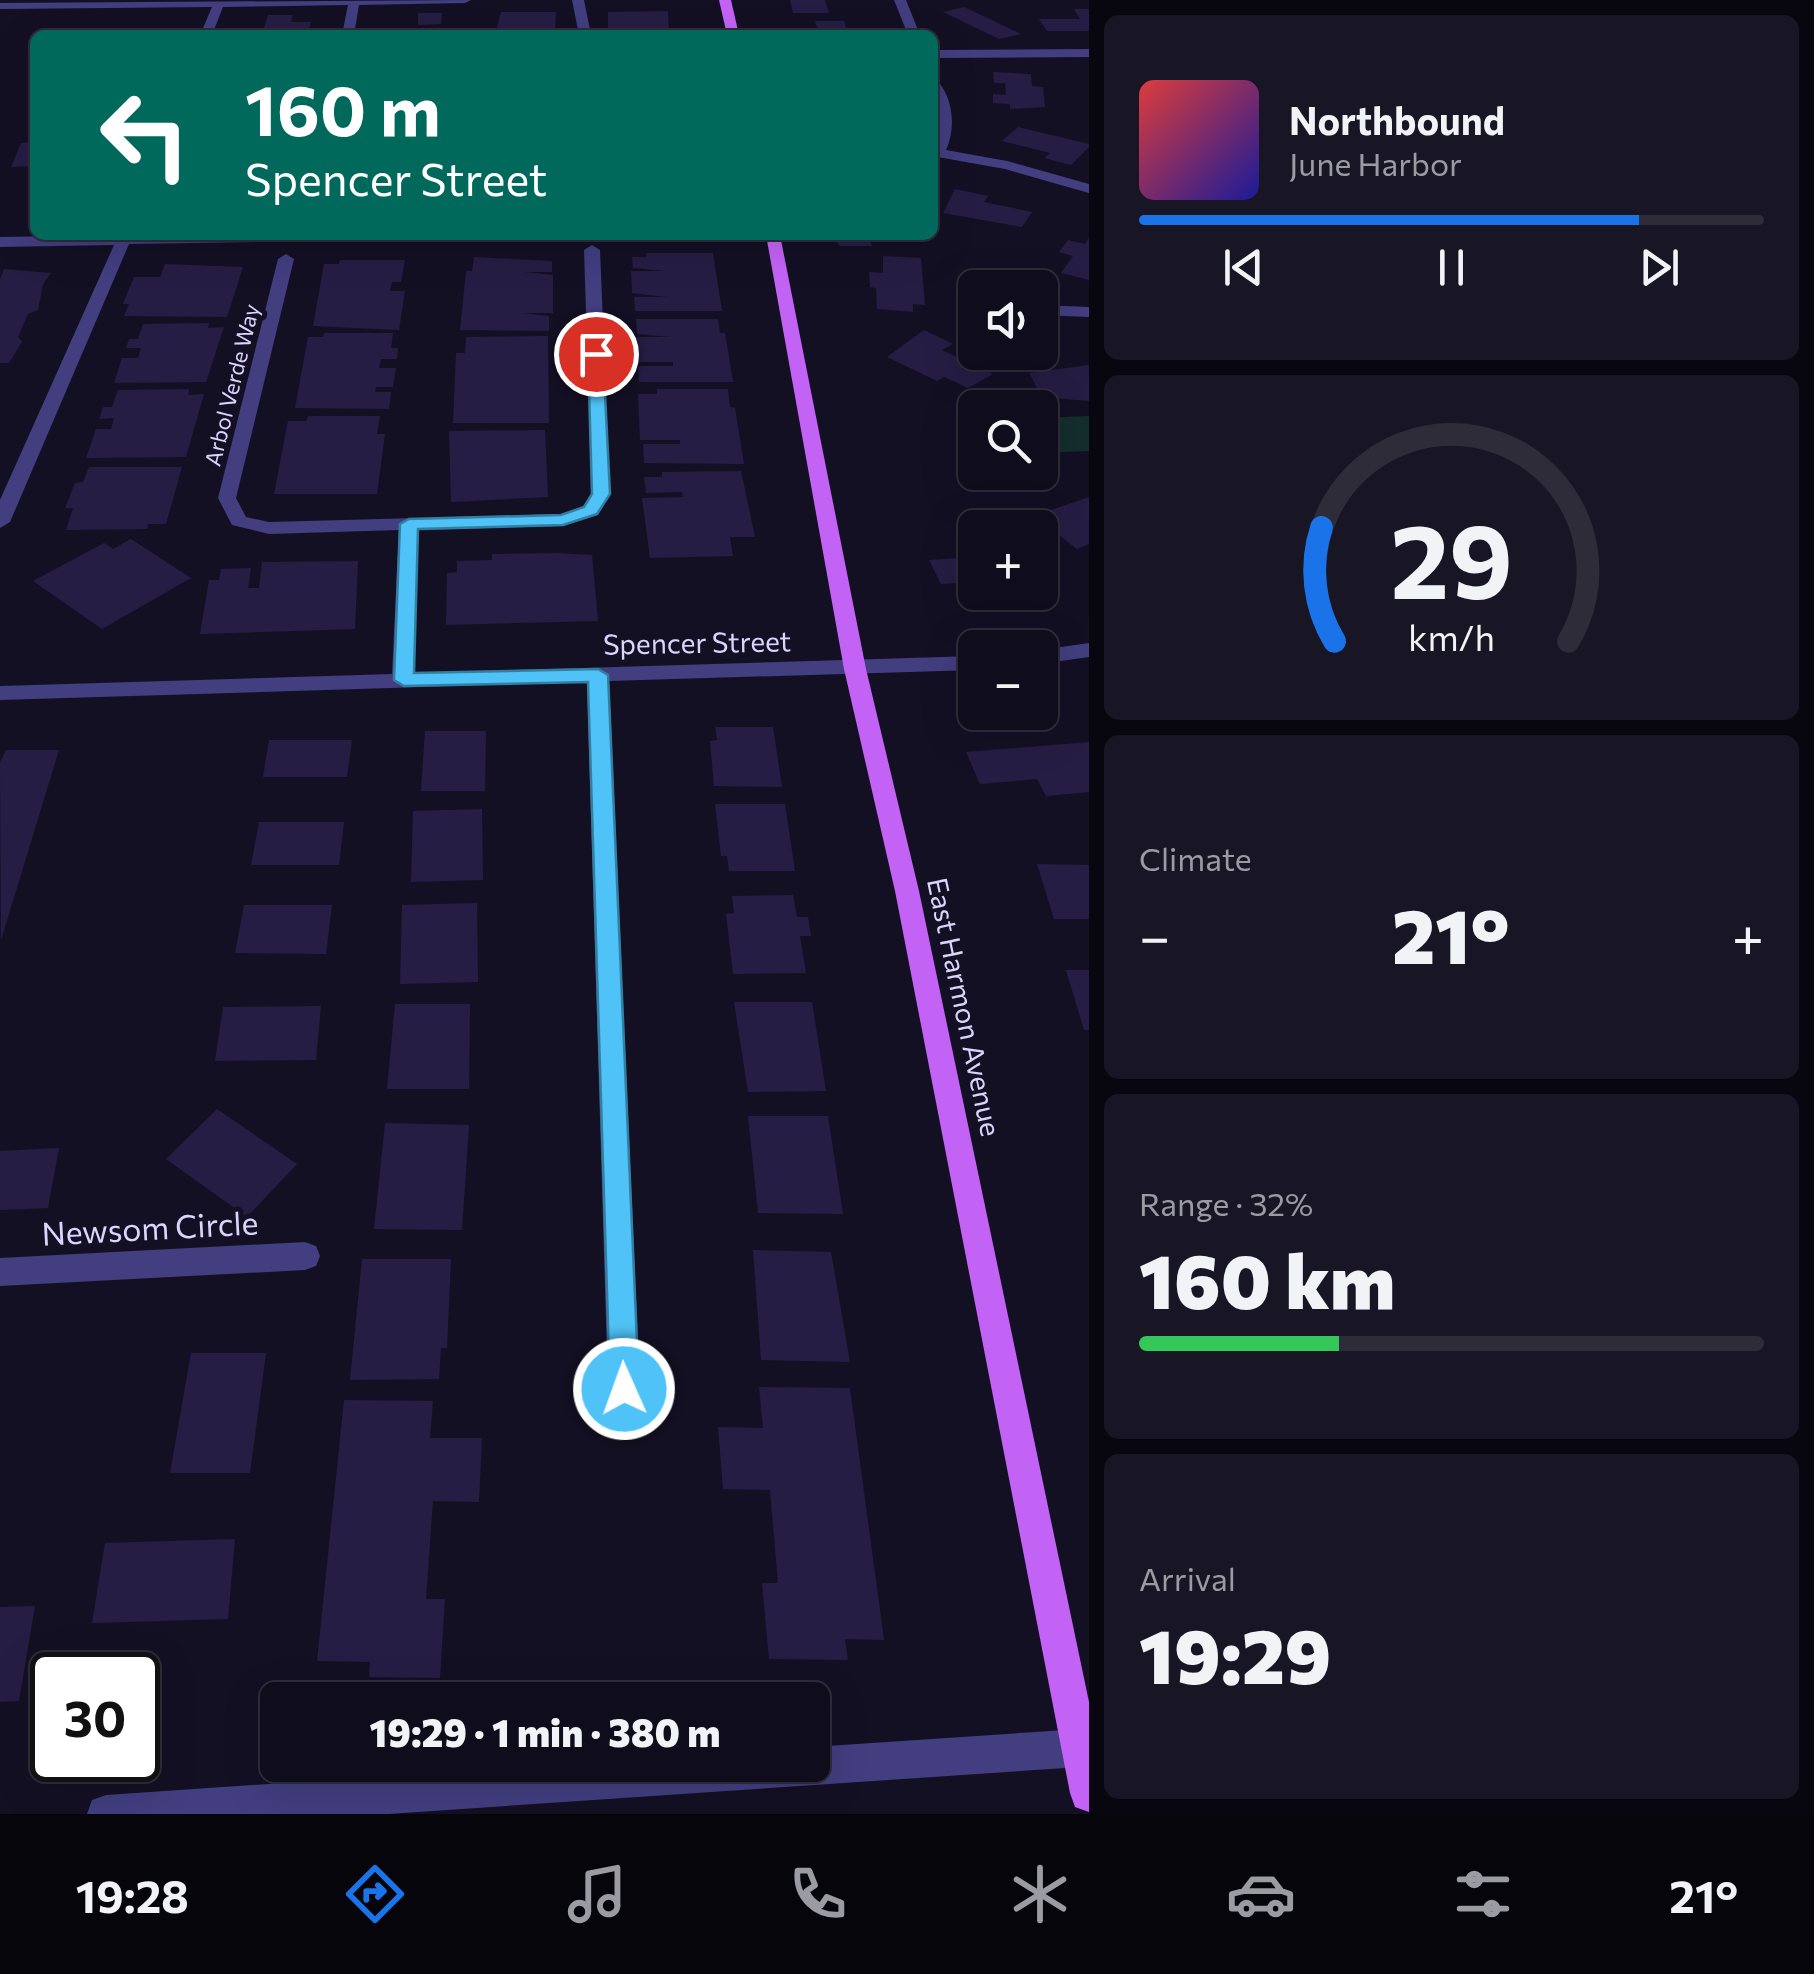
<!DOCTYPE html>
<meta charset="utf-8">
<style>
:root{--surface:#0f0c1b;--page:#181524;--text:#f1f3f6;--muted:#9b9ba3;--line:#2f2c3a;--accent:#1a73e8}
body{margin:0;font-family:Commissioner,sans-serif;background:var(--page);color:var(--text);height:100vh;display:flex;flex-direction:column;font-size:38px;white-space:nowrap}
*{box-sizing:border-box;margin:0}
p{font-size:32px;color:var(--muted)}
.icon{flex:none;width:55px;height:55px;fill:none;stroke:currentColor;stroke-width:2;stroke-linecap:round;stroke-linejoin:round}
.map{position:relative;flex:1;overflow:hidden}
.details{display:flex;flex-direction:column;gap:15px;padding:15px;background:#08070f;width:725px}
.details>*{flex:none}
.top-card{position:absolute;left:30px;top:30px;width:908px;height:210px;border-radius:15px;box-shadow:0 10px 40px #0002,0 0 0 2px var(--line);background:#00695c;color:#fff;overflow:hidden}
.tools{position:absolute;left:958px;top:270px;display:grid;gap:20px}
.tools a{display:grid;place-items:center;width:100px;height:100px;border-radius:15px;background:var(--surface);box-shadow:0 10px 40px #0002,0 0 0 2px var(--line);font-size:50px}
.speed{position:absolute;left:30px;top:1652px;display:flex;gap:20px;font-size:50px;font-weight:700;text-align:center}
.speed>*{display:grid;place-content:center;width:130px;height:130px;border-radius:50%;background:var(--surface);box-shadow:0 10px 40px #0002,0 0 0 2px var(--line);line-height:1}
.speed .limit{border:5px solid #111;border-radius:15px;background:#fff;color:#111}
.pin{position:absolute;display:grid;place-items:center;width:85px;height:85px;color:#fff;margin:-42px;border:5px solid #fff;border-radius:50%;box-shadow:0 2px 10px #0007}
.me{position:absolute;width:110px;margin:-55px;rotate:358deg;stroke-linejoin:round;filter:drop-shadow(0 0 8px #0008)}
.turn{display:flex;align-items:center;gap:35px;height:210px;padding:0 50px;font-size:45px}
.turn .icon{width:130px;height:130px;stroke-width:2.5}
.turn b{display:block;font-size:70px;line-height:85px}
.big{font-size:75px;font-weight:800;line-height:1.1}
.details .tile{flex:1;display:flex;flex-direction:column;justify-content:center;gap:15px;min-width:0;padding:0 35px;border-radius:15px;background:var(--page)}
.details .dial{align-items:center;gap:0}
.dial svg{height:260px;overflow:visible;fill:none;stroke:var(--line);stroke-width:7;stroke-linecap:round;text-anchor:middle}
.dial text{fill:var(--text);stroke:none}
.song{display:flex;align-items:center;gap:30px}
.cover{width:120px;height:120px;border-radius:15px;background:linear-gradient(135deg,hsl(0 70% 55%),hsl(240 70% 35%))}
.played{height:10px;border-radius:5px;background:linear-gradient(90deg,var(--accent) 80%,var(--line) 80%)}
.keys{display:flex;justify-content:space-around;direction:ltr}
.heat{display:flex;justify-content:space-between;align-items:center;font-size:55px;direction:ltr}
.charge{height:15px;border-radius:8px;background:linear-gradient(90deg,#34c759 32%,var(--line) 0)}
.trip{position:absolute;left:260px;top:1682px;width:570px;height:100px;border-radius:15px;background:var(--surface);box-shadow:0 10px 40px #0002,0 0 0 2px var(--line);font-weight:800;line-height:100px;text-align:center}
.tab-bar{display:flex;height:160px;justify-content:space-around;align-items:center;background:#06050b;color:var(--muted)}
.tab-bar .icon{width:70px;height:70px}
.tab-bar .active{color:var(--accent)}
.tab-bar b{font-size:45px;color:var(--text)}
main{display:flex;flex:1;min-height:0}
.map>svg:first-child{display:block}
.green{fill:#132e2d}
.building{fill:#261d44}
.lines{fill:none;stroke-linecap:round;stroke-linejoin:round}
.minor{fill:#423e80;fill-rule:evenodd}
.major{fill:#c363f6;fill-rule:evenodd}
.route{fill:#4fc3f7;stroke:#337fa1;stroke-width:2.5}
.labels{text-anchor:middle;stroke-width:10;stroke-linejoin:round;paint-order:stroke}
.far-street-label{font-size:22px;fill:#dbd5fd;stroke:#141024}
.street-label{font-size:28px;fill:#dbd5fd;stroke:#141024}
.near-street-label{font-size:32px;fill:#dbd5fd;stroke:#141024}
</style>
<main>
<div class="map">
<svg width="1089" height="1814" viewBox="0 0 1089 1814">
<rect width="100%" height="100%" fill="#141024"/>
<!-- green -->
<polygon class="green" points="1089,416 1089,451 1040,453 1040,418"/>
<!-- building -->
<g class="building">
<polygon points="790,0 825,0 829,13 793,13"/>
<polygon points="964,7 1021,34 999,39 943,12"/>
<polygon points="1074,9 1089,9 1089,31 1047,31 1039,19 1080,19"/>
<polygon points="668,11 669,34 608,29 608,12"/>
<polygon points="501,12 556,12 555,31 495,35"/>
<polygon points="418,13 442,13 441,24 418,25"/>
<polygon points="268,15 293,15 291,22 311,22 309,28 264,28"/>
<polygon points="815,21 844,21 848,35 819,35"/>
<polygon points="993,72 1031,74 1032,86 1043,87 1045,107 1010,109 1010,104 993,103 993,94 1006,95 1005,83 994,83"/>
<polygon points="1018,127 1089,144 1089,147 1071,165 1044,158 1050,153 1002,141"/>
<polygon points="35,142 35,166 11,167 21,143"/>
<polygon points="955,189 988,196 984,202 1032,212 1022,227 943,213"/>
<polygon points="834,235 867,235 872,246 839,246"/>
<polygon points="1089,238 1089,280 1061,273 1073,256 1059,252 1068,240 1085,244"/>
<polygon points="646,253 713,253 722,311 635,311 634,297 667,297 632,293 631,271 665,271 633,268 632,257 647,257"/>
<polygon points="883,256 921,258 925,305 913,304 913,312 877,309 876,288 870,287 869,272 883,273"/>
<polygon points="474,257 552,261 552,272 524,272 553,275 553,313 523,313 549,316 549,331 460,330 466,271 472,271"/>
<polygon points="340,260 405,260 401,282 392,282 390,291 405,291 399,330 313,326 324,264 339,264"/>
<polygon points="165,264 243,267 227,317 124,316 129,304 123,304 134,277 160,277"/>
<polygon points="4,269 51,273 43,284 38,310 28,314 18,337 22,342 9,363 0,363 0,279"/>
<polygon points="636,319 718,319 720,333 725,333 733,382 639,382 638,366 673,366 673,362 636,362 634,337 671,337 637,334"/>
<polygon points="209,323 208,328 224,327 206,382 114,383 122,358 138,358 141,348 126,348 129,339 138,339 143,324"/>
<polygon points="924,330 953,344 942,350 993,374 968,388 944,377 937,381 887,357"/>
<polygon points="324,333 393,333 391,348 398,348 397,359 381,359 379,368 396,368 393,387 376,387 375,392 391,392 389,409 295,408 308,337 323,337"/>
<polygon points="548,336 549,423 453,423 456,353 465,353 466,337"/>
<polygon points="1089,365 1089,401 1042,397 1029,373"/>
<polygon points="189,389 188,395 204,394 186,457 86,458 96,429 111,429 114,418 99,419 103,407 112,407 118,390"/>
<polygon points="657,389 728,389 730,407 735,408 744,464 644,463 643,444 680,444 680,440 640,440 638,394 657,394"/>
<polygon points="308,416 380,416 377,434 385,434 377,494 274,494 288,421 306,421"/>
<polygon points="545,430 548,497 451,502 449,431"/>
<polygon points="89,467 182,467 166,524 148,524 147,529 66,530 73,508 65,508 75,483 83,482"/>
<polygon points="741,471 755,537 730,537 733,556 650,558 642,498 683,497 682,492 646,493 644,477 662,477 662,472"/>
<polygon points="1089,497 1089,544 1077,549 1034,516"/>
<polygon points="131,539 191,578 102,629 33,581 104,543 113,549"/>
<polygon points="557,553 592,555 598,621 446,625 447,573 457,572 457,561 492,560 492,554"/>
<polygon points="975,557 975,582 941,584 929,560"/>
<polygon points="358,561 355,629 200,634 209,580 219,580 221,569 251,568 248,588 259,588 262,562"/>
<polygon points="715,727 773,727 782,787 714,786 710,741 717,740"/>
<polygon points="425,731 486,731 485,791 421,791"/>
<polygon points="269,740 352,740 347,777 263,777"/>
<polygon points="1089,742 1089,792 1046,796 1037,779 980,784 966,752"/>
<polygon points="6,750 59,750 1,940 0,762"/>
<polygon points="715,804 785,804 795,871 729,871 727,856 721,856"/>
<polygon points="482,809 483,880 411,882 413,811"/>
<polygon points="259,822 344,822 339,865 251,865"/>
<polygon points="1037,864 1089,865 1089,919 1054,919"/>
<polygon points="793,895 797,917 808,917 811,936 800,936 806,973 733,974 726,914 734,913 732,896"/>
<polygon points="477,903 478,982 400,984 402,905"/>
<polygon points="244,905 332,905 326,954 235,953"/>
<polygon points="1066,970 1089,970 1089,1030 1084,1030"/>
<polygon points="734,1002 812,1002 826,1091 748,1092"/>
<polygon points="395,1004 470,1004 469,1089 387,1089"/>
<polygon points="321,1006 316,1060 215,1061 223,1007"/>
<polygon points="217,1109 297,1164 247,1217 166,1159"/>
<polygon points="748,1116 828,1116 843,1214 758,1213"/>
<polygon points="385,1123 469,1125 462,1230 374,1229"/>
<polygon points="59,1148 48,1208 0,1210 0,1151"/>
<polygon points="753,1250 831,1252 850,1362 761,1360"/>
<polygon points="362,1259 451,1259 447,1348 441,1348 439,1379 350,1380"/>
<polygon points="191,1353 266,1353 250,1473 170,1473"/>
<polygon points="759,1387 850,1388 884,1640 845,1639 848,1660 769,1659 762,1583 778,1583 770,1490 723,1489 718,1427 763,1428"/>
<polygon points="344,1400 433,1401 430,1438 482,1438 479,1502 433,1501 426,1599 445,1599 440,1678 369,1677 370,1662 317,1661"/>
<polygon points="235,1539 228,1619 92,1623 105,1543"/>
<polygon points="35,1606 19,1701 0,1702 0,1607"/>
</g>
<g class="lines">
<!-- minor -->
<g class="minor">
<polygon points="471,0 465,3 359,5 354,35 342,35 348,5 223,7 212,35 200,35 212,7 0,9 0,3"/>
<polygon points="572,0 584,0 591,35 579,35"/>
<polygon points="894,0 906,0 920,35 908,35"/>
<polygon points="1089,49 1089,57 932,58 932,50"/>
<path d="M 932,76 C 953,92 957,127 946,150 L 1007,161 L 1089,184 L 1089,193 L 1005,169 L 932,156 L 940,125 Z"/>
<polygon points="119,235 452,235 445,239 129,244 10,522 0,528 0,500 114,245 0,247 0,237"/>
<polygon points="592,245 600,250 610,494 598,515 563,526 418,530 414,673 975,656 975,670 609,681 640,1389 635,1400 624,1405 613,1400 608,1389 587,682 0,700 0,686 392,674 399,530 269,534 232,525 218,498 278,259 286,254 294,259 236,498 246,517 269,522 561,514 584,507 592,494 584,250"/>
<polygon points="1040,305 1089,307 1089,317 1040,315"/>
<polygon points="1089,643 1089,657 1040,664 1040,650"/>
<polygon points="305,1242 316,1246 320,1256 316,1266 305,1270 0,1286 0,1258"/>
<polygon points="1080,1729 1089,1733 1089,1763 1080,1767 388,1814 87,1814 92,1800 106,1795 548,1765 812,1765 812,1747"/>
</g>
<!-- major -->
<g class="major">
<polygon points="719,0 731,0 739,35 727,35"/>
<polygon points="766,235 780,235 866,669 919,891 1089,1702 1089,1812 1075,1807 1070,1793 895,891 844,669"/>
</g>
</g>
<!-- route -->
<polygon class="route" points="596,350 603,354 610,494 597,514 563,525 418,529 414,673 598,669 608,675 639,1389 635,1399 624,1403 614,1399 610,1389 588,682 404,686 394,680 400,524 409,519 561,515 584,507 592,494 588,354"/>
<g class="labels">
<!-- far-street labels -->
<g class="far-street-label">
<text transform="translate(232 385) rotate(-76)" y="8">Arbol Verde Way</text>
</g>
<!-- street labels -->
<g class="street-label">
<text transform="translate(697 643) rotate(-1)" y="10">Spencer Street</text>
<text transform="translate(964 1007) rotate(78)" y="10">East Harmon Avenue</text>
</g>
<!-- near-street labels -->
<g class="near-street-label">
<text transform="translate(150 1229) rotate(-3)" y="11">Newsom Circle</text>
</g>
</g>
</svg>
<div class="tools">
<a><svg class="icon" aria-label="sound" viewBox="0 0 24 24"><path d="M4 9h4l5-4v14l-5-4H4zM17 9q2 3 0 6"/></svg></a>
<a><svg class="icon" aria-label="search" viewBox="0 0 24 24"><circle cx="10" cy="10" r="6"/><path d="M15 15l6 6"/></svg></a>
<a>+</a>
<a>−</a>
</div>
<div class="speed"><div class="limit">30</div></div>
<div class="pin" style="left:596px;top:354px;background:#d93025"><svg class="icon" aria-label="arrive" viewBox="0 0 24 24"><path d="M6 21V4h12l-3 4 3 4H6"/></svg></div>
<svg class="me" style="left:624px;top:1389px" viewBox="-20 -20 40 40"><circle r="17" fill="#4fc3f7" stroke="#fff" stroke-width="3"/><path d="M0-11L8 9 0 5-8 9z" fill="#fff"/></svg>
<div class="trip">19:29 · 1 min · 380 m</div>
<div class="top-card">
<div class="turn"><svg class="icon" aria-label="left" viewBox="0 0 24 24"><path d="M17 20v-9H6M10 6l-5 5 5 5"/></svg><div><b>160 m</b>Spencer Street</div></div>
</div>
</div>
<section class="details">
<div class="tile">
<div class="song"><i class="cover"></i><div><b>Northbound</b><p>June Harbor</p></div></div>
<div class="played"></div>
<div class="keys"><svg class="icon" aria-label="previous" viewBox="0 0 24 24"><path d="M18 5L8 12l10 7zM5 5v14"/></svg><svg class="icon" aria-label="pause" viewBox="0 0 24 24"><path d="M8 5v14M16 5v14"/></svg><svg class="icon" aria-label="next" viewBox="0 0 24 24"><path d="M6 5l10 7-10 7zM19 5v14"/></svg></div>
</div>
<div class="tile dial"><svg viewBox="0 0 100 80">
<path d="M14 69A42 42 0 1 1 86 69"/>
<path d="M14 69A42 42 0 0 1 10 34" stroke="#1a73e8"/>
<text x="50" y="56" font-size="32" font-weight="700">29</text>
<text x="50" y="72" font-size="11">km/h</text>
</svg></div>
<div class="tile"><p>Climate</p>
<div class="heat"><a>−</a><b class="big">21°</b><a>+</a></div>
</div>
<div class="tile"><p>Range · 32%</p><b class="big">160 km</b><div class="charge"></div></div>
<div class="tile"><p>Arrival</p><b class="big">19:29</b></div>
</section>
</main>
<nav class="tab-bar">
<b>19:28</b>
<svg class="icon active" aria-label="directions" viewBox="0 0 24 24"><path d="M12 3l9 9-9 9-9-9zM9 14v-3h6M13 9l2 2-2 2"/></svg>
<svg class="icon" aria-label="music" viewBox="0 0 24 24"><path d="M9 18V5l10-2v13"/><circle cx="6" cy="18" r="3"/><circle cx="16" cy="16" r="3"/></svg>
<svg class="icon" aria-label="phone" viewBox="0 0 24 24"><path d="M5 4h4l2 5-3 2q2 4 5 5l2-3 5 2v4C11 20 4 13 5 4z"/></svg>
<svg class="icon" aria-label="climate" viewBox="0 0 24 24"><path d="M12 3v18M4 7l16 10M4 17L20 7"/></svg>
<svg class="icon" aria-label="car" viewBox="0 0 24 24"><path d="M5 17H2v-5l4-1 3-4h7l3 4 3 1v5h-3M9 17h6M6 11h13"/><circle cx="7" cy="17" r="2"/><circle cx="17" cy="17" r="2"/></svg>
<svg class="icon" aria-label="filters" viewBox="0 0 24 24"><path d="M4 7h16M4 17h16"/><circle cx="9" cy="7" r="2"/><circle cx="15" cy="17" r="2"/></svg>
<b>21°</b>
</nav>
